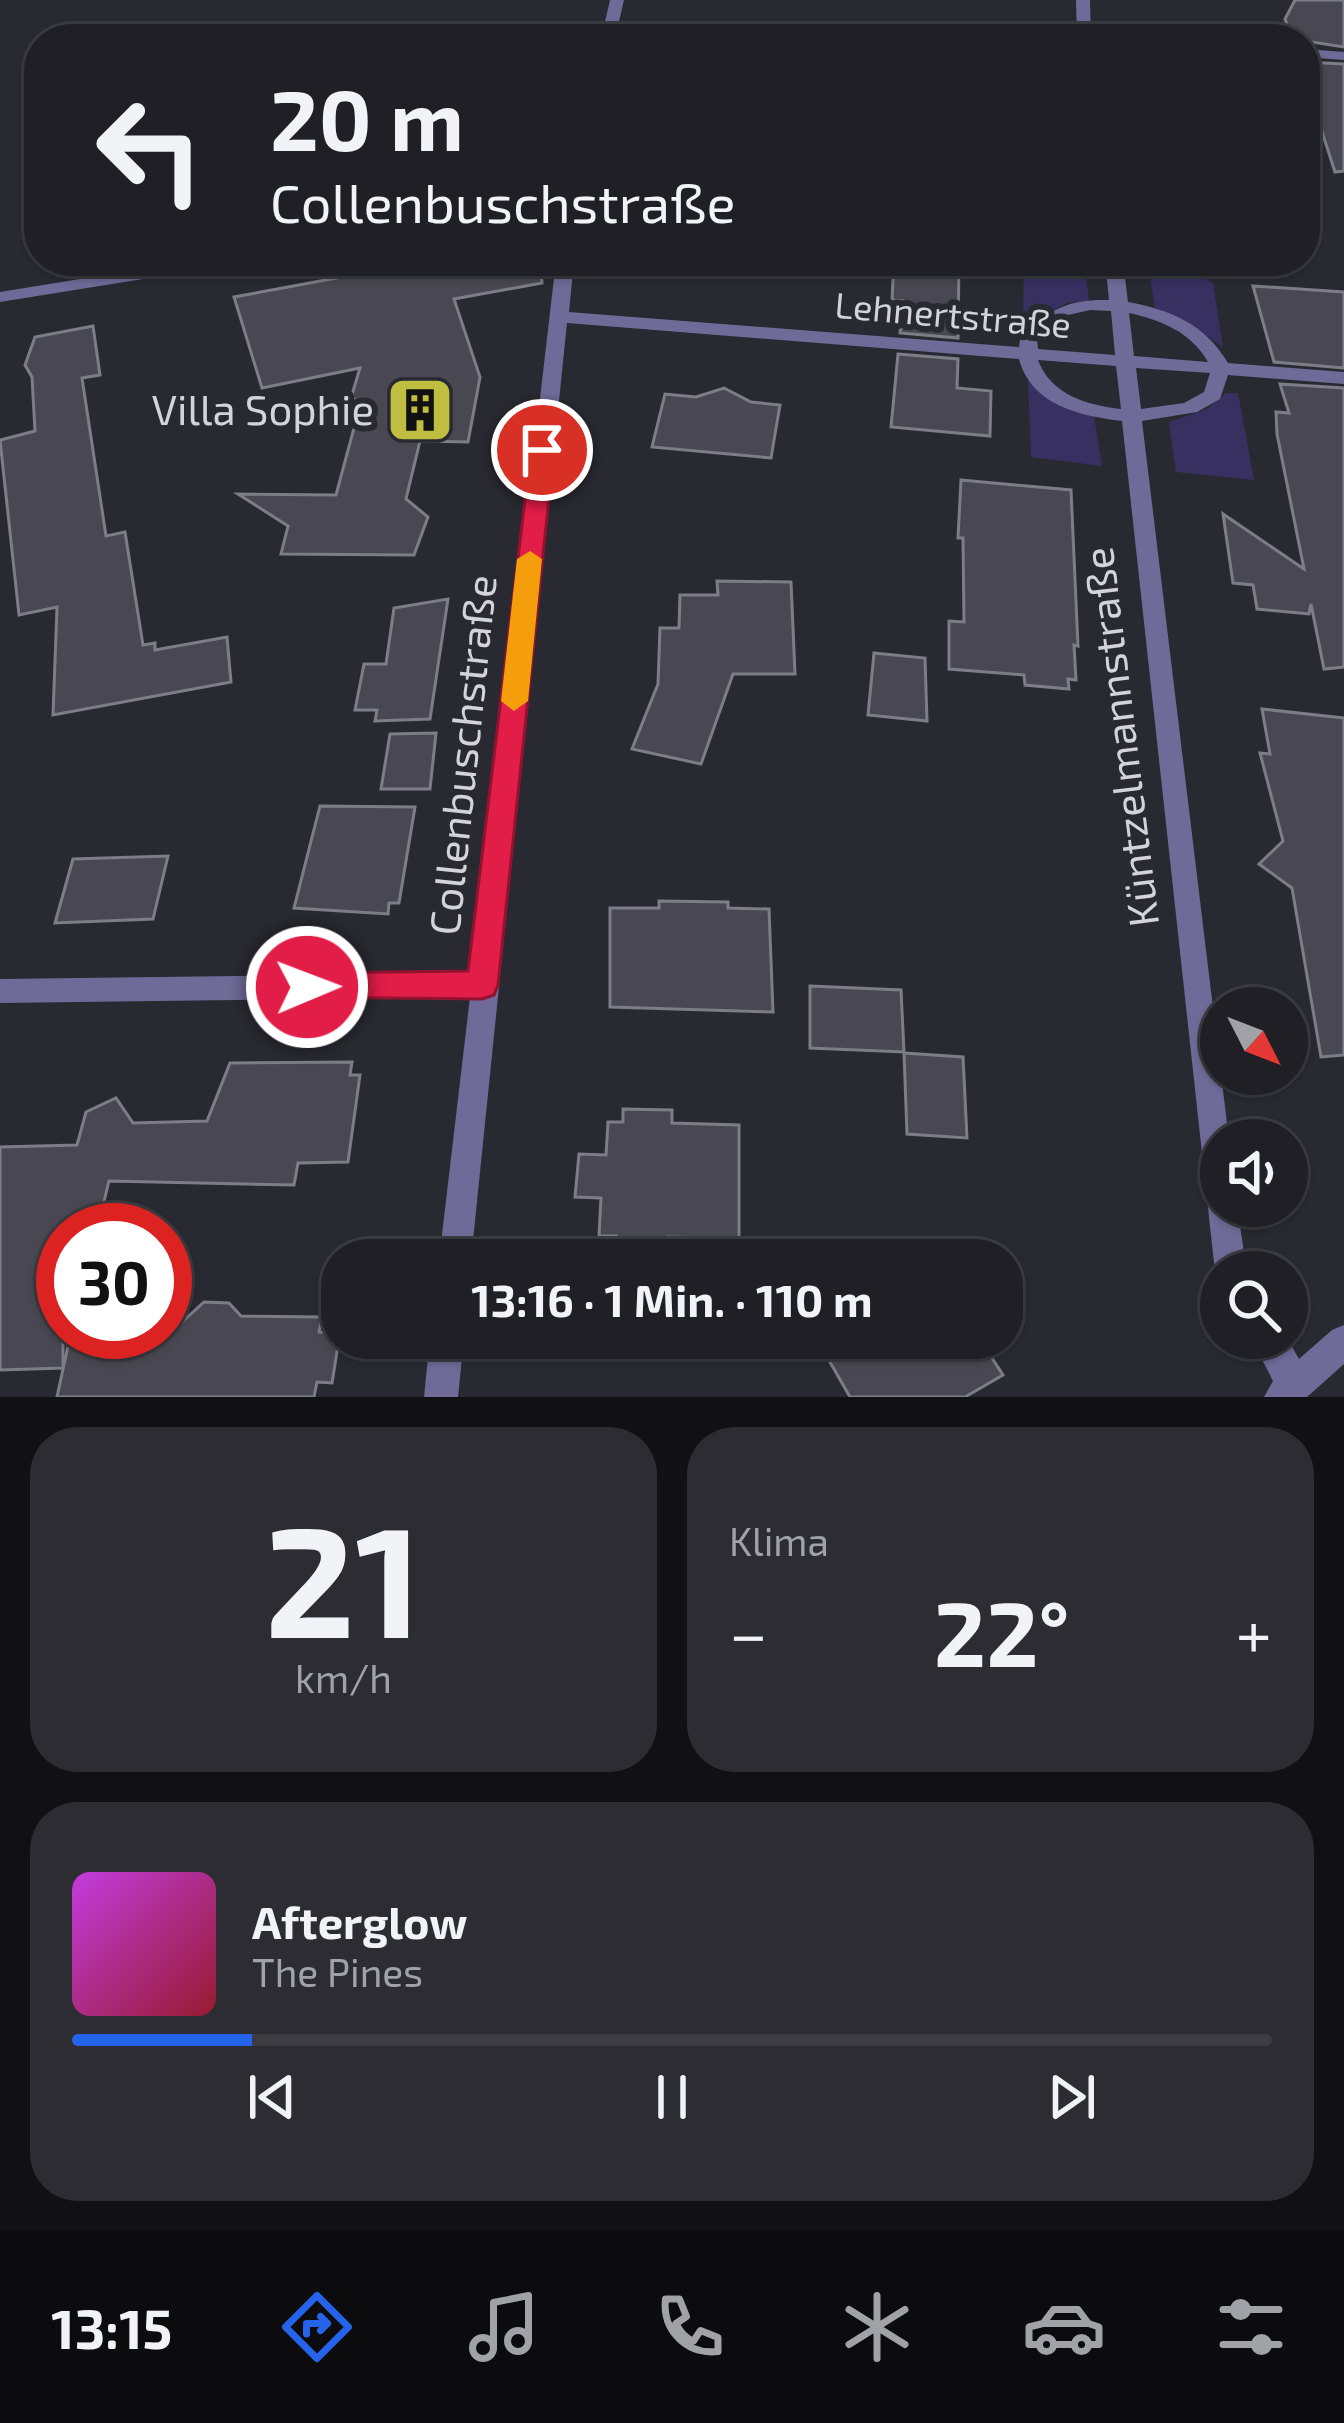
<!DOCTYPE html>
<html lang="de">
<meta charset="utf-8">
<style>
:root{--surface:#1f1f25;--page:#2c2c32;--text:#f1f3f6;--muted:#a1a2a7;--line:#3c3d42;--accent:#2563eb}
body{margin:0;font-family:"Exo 2",sans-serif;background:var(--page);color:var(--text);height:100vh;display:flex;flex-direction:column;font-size:45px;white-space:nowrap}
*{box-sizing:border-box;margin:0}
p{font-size:39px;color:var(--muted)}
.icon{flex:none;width:66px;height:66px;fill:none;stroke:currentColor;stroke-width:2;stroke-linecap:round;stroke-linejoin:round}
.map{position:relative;height:1397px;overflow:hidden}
.panel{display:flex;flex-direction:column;gap:30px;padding:30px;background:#111114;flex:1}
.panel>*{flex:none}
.top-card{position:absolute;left:24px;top:24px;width:1296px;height:252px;border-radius:48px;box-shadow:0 3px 9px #0004,0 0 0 3px var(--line);background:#1f1f25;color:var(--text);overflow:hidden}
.needle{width:78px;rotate:132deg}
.controls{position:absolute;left:1200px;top:987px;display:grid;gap:24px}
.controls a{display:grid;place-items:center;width:108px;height:108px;border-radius:50%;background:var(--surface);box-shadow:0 3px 9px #0004,0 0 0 3px var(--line);font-size:60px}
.speed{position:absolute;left:36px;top:1203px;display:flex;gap:24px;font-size:60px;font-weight:700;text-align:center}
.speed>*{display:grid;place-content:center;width:156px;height:156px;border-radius:50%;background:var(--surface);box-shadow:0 3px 9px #0004,0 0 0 3px var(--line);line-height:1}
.speed .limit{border:18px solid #d22;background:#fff;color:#111}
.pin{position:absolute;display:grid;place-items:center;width:102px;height:102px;color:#fff;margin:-51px;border:6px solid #fff;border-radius:50%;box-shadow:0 3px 12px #0007}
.me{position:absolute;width:132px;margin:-66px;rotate:89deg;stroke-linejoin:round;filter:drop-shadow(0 0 9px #0008)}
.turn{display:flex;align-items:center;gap:42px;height:252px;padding:0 48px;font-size:54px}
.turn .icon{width:156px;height:156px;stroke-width:2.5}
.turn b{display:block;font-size:84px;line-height:102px}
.big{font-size:90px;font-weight:700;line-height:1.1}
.panel .tile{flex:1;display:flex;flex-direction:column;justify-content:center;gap:18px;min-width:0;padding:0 42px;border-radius:48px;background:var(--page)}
.panel .dial{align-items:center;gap:0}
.dial b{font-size:156px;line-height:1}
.song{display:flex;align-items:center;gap:36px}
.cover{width:144px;height:144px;border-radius:18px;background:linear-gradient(135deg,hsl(290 70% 55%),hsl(350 70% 35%))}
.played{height:12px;border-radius:6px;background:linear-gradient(90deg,var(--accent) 15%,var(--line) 15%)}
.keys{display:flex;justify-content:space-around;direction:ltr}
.heat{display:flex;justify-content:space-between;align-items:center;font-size:66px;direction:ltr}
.panel .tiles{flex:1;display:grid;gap:30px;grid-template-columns:1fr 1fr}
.tile:last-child{grid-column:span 2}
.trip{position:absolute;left:321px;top:1239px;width:702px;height:120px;border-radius:48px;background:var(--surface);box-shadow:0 3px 9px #0004,0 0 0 3px var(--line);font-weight:700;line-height:120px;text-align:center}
.menu{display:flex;height:192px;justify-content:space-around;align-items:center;background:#0c0c0f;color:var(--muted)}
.menu .icon{width:84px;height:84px}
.menu .on{color:var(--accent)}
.menu b{font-size:54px;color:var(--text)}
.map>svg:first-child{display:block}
.green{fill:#383061}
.building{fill:#494852;stroke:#7d7d87;stroke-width:3}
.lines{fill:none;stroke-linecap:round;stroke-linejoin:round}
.minor{fill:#6f6a97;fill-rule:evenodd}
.route{fill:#e11d48;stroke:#92132f;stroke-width:3}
.slow{fill:#f59e0b}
.labels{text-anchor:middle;stroke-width:12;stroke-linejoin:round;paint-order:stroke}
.far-street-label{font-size:36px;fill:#d3d3d9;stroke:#292931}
.poi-label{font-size:42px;fill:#d3d3d9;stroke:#292931;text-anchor:end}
.street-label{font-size:42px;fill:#d3d3d9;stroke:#292931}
</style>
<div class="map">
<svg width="1344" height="1397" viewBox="0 0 1344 1397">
<rect width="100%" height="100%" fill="#292931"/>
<!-- green -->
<g class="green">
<polygon points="1024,261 1084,261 1089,301 1067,303 1023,327"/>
<polygon points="1148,263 1181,265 1213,283 1223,347 1180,319 1155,310"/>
<polygon points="1028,379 1094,416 1102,466 1031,457"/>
<polygon points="1226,393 1238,393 1254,480 1176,472 1169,422 1207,409"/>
</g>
<!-- building -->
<g class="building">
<polygon points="1295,0 1344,0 1344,47 1292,39 1285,19"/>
<polygon points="1305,62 1344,64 1344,171 1335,172 1305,79"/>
<polygon points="375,261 540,261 542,283 454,299 480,377 476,399 468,442 420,441 406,499 428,517 414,555 281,554 288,526 238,494 336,495 361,402 351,398 360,368 262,388 234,297 358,274 377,267"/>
<polygon points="894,261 959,265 958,338 900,333 903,301 892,300"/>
<polygon points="1253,286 1344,292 1344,368 1274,362"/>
<polygon points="93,326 100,375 82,378 106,536 125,532 143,645 155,643 155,650 227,637 231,682 53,715 57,607 19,615 0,440 35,431 32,377 25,365 35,337"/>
<polygon points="898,354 958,359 957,388 991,391 990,436 891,427"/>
<polygon points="1280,384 1344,388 1344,667 1324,669 1311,604 1309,614 1257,609 1253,585 1233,583 1223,514 1304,569 1277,434 1276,412 1289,413"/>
<polygon points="724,388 751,402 780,405 771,458 652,447 665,394 696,397"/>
<polygon points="961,480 1071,490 1078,646 1074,645 1076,680 1068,679 1069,689 1025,685 1024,675 949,669 949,621 964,622 963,538 958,538"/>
<polygon points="717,581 791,582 795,674 733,674 701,764 632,749 658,684 660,628 679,628 680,595 718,595"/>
<polygon points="448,599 430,719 375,721 377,710 355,710 364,664 386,664 394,608"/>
<polygon points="874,653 925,658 927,721 868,715"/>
<polygon points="1262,709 1344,718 1344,1055 1321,1057 1292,888 1259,864 1283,841 1260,753 1270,754"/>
<polygon points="436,733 430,789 381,789 390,734"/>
<polygon points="320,806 415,807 399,903 389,903 388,914 294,908"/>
<polygon points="168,856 153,919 55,923 73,859"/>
<polygon points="659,901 728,902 728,908 769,909 773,1012 610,1007 610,908 659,908"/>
<polygon points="810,986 901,990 904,1052 810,1048"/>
<polygon points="904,1053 963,1057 967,1138 907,1134"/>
<polygon points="352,1062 350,1075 360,1075 348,1162 298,1163 294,1185 109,1181 97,1230 63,1230 63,1368 0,1370 0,1147 77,1145 86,1112 116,1098 133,1123 207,1121 230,1063"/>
<polygon points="623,1109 672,1110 672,1123 739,1125 739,1239 668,1237 668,1253 616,1251 616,1236 599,1236 601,1198 575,1197 579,1154 606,1155 608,1122 623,1122"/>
<polygon points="204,1302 229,1303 241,1316 322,1317 319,1332 340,1333 332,1383 317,1382 314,1397 57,1397 71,1332 171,1332"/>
<polygon points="855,1338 979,1338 1003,1375 965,1397 850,1397 826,1355"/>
</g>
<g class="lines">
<!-- minor -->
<g class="minor">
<polygon points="610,0 624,0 615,39 601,39"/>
<polygon points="1076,0 1090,0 1091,39 1077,39"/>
<polygon points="1305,49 1344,52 1344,60 1305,57"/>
<polygon points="191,261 233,261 224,266 0,302 0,292"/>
<path d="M 556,261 L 574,261 L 569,312 L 1019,347 L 1021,332 C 1053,309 1069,299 1109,300 L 1105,261 L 1123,261 L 1128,302 C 1171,310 1205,324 1228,363 L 1344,372 L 1344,384 L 1228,375 L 1220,399 L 1197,412 L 1142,421 L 1229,1140 L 1221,1140 L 1221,1206 L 1237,1206 L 1247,1272 L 1221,1272 L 1221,1284 L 1215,1272 L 1122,421 C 1080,416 1031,405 1019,359 L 567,323 L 471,1260 L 439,1260 L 470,997 L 0,1003 L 0,979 L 473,973 ZM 1090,310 L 1111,311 L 1115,355 L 1038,349 L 1037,338 L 1068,315 ZM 1129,313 C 1161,320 1191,332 1208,362 L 1134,356 ZM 1038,360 L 1116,366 L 1121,409 C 1087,405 1051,395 1038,360 ZM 1136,368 L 1210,373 L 1204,392 L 1184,403 L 1141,409 Z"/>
<polygon points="1344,1325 1344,1364 1307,1397 1264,1397 1273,1381 1251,1338 1287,1338 1299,1359 1332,1330"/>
<polygon points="430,1338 464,1338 458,1397 424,1397"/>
</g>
</g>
<!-- route -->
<polygon class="route" points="542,443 554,450 498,985 494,995 482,999 296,997 291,987 296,977 307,973 468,971 531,450"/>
<!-- slow -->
<polygon class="slow" points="530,551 542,559 528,701 514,711 501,701 517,559"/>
<!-- icons -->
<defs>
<symbol id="building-square" viewBox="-11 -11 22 22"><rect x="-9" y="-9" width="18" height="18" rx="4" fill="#c0be41" stroke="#292931"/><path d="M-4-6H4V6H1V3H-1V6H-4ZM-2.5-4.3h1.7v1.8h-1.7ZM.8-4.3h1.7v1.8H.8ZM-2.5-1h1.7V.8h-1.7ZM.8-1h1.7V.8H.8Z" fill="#111"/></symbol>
</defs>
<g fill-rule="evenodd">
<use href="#building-square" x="382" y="372" width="76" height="76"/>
</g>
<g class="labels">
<!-- far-street labels -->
<g class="far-street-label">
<text transform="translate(953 315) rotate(5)" y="13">Lehnertstraße</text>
</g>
<!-- poi labels -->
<g class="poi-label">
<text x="374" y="425">Villa Sophie</text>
</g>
<!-- street labels -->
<g class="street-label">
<text transform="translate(1121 737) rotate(-97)" y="15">Küntzelmannstraße</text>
<text transform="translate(463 755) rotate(-84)" y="15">Collenbuschstraße</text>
</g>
</g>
</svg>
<div class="controls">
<a><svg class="needle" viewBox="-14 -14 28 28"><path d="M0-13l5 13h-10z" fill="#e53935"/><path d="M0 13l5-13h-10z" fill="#a1a2a7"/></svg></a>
<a><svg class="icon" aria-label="sound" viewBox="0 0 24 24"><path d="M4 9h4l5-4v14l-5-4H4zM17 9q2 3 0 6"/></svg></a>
<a><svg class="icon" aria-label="search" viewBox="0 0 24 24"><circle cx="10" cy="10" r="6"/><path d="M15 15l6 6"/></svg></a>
</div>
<div class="speed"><div class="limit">30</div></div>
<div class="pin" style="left:542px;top:450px;background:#d93025"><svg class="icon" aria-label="arrive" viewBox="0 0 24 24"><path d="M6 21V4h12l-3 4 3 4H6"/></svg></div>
<svg class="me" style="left:307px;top:987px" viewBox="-20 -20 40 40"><circle r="17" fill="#e11d48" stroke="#fff" stroke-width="3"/><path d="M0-11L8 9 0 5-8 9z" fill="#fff"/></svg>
<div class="trip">13:16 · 1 Min. · 110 m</div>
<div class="top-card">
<div class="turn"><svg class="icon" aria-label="left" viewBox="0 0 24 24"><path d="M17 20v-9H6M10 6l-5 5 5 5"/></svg><div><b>20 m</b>Collenbuschstraße</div></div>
</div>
</div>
<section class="panel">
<div class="tiles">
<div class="tile dial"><b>21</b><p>km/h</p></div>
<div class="tile"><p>Klima</p>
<div class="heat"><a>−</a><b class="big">22°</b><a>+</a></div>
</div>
<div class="tile">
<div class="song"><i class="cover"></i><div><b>Afterglow</b><p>The Pines</p></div></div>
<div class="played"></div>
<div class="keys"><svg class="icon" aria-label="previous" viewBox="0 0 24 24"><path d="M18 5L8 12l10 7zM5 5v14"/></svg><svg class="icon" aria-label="pause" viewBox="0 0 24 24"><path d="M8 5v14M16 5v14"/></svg><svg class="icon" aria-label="next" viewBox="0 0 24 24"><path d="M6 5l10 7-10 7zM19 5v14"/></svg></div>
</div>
</div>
</section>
<nav class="menu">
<b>13:15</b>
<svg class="icon on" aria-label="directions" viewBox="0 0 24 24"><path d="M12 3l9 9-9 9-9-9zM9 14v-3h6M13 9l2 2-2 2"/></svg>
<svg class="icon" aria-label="music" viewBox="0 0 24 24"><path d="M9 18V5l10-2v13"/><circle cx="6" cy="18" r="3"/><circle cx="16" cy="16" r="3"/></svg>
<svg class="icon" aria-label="phone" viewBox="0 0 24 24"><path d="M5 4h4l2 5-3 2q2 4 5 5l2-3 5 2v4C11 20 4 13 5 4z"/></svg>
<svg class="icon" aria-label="climate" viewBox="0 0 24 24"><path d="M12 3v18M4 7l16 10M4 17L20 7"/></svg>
<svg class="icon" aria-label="car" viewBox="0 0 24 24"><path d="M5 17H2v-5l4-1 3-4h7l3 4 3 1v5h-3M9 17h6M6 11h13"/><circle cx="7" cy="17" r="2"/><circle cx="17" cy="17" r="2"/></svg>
<svg class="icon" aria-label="filters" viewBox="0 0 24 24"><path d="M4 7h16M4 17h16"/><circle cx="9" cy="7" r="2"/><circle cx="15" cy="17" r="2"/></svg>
</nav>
